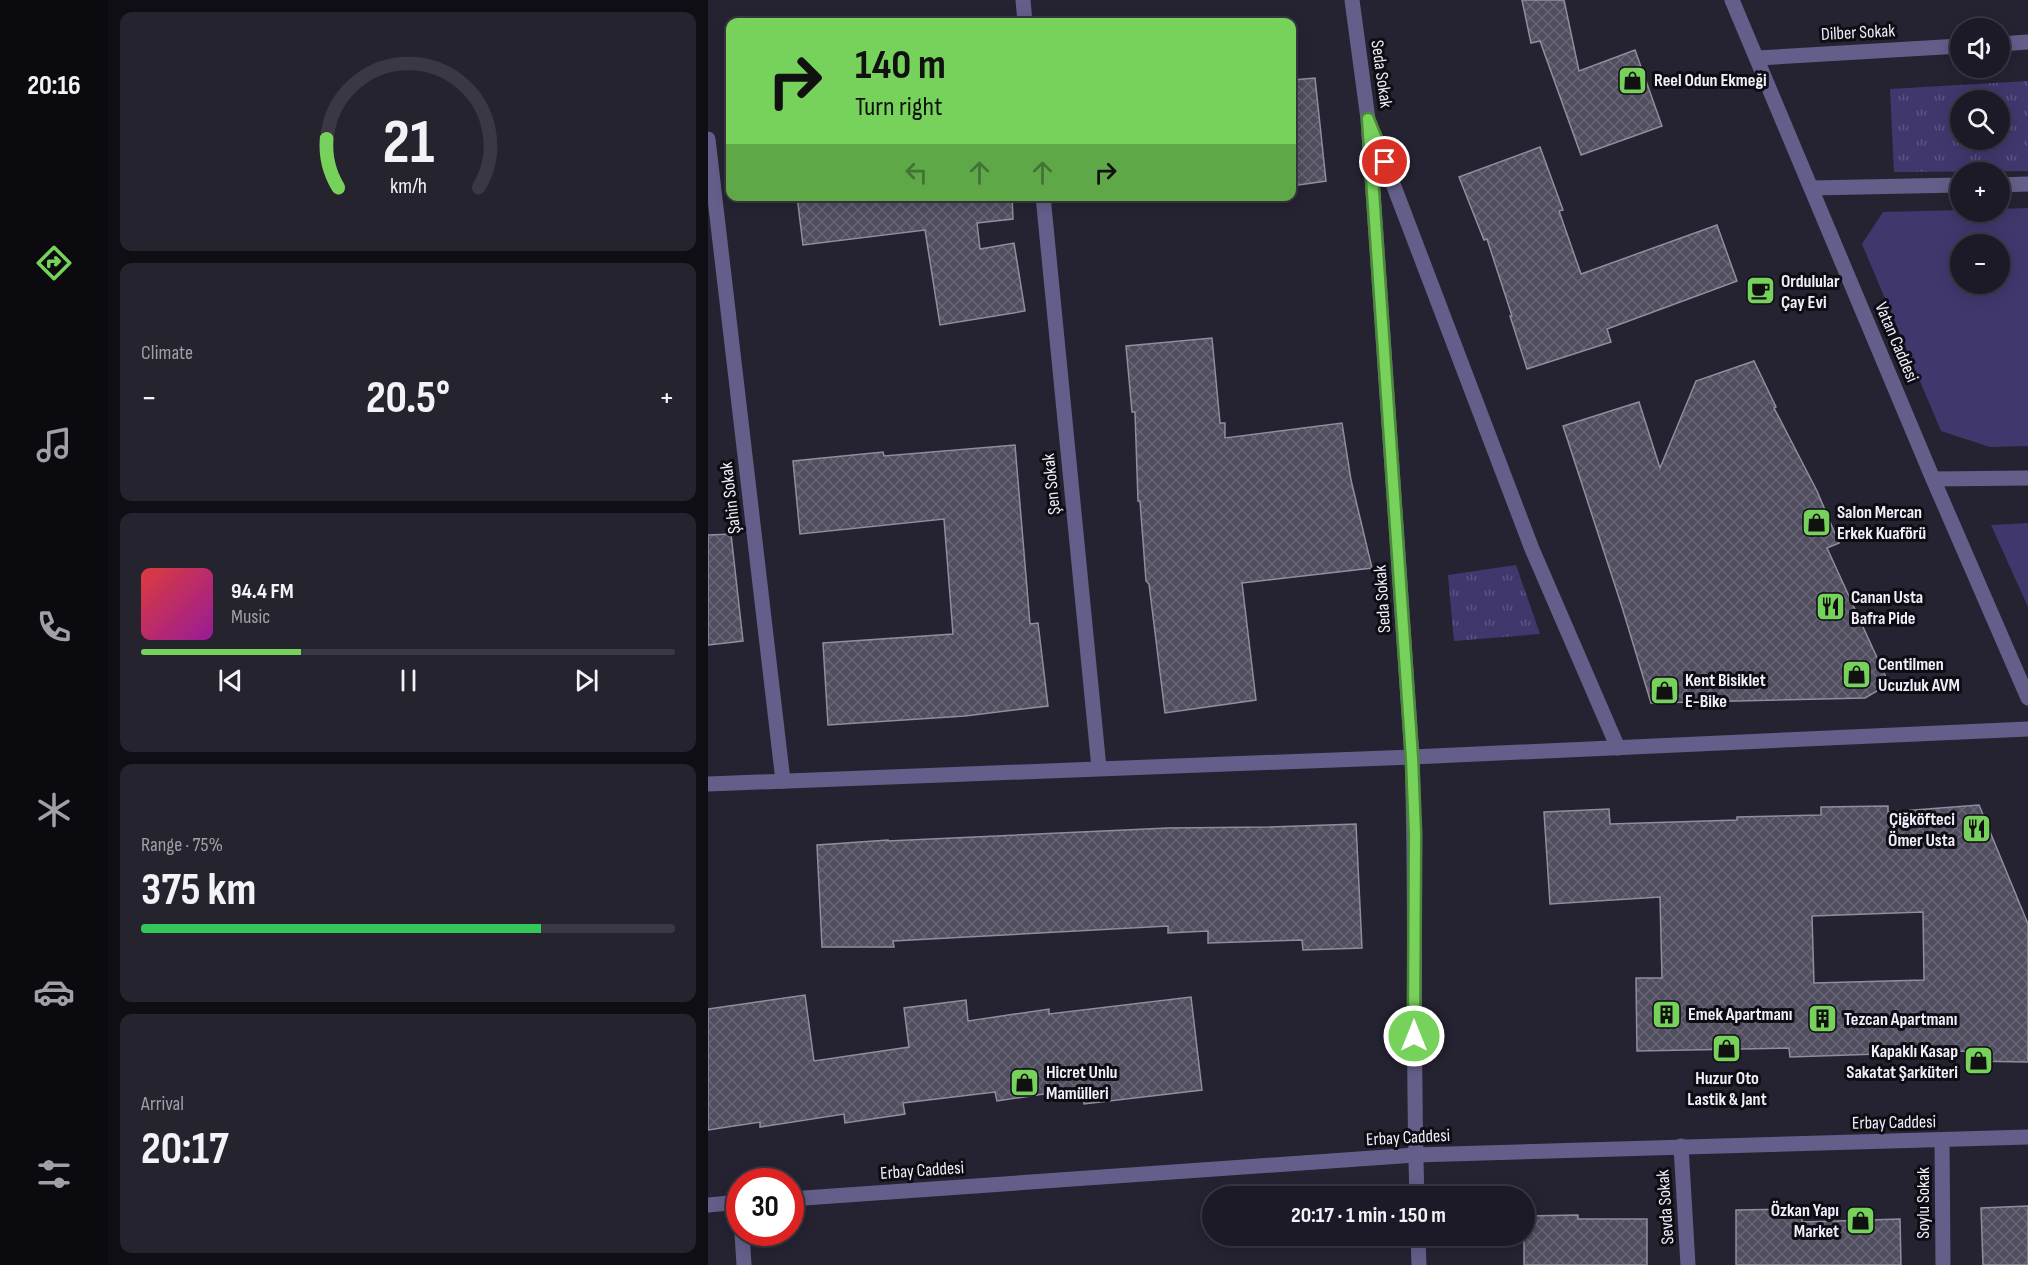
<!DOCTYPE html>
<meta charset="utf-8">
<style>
:root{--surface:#1c1a26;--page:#25232e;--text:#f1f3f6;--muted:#a0a1a7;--line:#3a3843;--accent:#76d25a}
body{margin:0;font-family:"Sofia Sans Condensed",sans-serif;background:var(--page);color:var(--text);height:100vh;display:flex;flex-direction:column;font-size:22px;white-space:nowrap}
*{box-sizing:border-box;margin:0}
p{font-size:20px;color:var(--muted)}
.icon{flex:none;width:33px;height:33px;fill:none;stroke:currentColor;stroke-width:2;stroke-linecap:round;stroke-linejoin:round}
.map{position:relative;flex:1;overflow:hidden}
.drawer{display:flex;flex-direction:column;gap:12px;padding:12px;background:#0f0e15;width:600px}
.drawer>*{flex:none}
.hud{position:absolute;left:18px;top:18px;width:570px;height:183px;border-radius:12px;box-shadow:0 3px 15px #0003,0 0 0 2px var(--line);background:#76d25a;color:#111;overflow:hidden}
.tools{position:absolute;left:1242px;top:18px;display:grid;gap:12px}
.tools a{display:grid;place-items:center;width:60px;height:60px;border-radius:50%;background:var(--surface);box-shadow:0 3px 15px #0003,0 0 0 2px var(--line);font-size:30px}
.speed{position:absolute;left:18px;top:1168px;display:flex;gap:12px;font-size:30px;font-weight:700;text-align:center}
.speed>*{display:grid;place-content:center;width:78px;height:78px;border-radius:50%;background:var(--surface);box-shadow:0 3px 15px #0003,0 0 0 2px var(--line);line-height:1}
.speed .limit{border:9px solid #d22;background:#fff;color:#111}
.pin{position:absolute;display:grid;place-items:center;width:51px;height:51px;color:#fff;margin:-26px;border:3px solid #fff;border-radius:50%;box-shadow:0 2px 6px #0007}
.me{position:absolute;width:66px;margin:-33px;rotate:0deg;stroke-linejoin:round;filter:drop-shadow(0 0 4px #0008)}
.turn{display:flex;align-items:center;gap:21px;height:126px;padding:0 30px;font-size:27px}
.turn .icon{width:78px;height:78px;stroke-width:2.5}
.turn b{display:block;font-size:42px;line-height:51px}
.lanes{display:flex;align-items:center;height:57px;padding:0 30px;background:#0003;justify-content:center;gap:30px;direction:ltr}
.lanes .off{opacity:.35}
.big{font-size:45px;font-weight:700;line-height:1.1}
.drawer .card{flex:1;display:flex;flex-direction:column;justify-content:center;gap:9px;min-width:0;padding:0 21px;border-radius:12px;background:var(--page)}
.drawer .dial{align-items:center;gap:0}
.dial svg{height:156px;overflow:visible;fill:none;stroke:var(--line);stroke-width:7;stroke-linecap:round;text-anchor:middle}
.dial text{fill:var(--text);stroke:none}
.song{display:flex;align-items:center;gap:18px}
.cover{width:72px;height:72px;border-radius:9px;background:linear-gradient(135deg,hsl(0 70% 55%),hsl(300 70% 35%))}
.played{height:6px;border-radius:3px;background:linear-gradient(90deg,var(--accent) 30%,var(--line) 30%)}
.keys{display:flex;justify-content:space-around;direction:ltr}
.heat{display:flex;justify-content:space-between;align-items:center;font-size:33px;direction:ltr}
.charge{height:9px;border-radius:4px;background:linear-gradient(90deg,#34c759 75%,var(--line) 0)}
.trip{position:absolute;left:494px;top:1186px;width:333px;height:60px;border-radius:30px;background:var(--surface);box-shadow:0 3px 15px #0003,0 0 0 2px var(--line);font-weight:700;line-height:60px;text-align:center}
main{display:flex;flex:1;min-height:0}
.menu{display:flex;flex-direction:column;width:108px;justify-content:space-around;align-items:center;background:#0b0a0f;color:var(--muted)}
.menu .icon{width:42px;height:42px}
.menu .selected{color:var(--accent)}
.menu b{font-size:27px;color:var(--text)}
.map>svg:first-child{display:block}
.grass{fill:#40386d;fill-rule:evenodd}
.park{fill:url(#park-tufts);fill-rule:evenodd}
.building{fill:url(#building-cross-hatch);stroke:#8f8ea1;stroke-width:1.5;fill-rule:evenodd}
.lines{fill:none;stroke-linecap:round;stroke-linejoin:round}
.minor{stroke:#645f8a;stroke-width:15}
.route-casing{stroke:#4d883a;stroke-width:15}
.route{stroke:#76d25a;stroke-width:10}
.labels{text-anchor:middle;stroke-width:6;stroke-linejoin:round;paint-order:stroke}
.street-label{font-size:18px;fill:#efeef9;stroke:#0e0d14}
.poi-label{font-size:18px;font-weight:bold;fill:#efeef9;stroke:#0e0d14;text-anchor:start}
</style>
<main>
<nav class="menu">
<b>20:16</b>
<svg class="icon selected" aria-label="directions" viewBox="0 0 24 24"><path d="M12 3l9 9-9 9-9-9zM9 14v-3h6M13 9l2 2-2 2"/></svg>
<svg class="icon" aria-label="music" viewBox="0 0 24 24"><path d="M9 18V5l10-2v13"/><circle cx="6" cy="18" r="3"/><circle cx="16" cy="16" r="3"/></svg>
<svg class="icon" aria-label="phone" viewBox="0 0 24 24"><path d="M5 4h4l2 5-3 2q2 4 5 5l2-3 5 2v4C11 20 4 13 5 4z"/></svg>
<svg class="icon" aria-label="climate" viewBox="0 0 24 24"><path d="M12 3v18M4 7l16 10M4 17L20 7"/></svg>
<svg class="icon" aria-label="car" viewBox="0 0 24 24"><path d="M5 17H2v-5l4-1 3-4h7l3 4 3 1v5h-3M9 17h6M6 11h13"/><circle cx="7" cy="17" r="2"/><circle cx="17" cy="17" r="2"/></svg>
<svg class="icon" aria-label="filters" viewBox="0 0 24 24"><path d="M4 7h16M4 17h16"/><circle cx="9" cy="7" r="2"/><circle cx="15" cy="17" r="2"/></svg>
</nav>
<section class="drawer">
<div class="card dial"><svg viewBox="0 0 100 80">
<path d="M14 69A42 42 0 1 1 86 69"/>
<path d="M14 69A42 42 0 0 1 8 44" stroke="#76d25a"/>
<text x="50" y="56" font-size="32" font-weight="700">21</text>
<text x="50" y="72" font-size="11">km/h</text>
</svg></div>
<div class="card"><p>Climate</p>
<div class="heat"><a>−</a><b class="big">20.5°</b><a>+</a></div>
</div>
<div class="card">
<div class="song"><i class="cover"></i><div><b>94.4 FM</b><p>Music</p></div></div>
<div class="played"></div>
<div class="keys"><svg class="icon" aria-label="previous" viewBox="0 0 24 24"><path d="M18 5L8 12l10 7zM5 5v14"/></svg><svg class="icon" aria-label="pause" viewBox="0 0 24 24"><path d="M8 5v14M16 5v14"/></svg><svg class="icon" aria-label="next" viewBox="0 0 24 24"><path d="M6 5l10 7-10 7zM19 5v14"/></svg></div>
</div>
<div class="card"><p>Range · 75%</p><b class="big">375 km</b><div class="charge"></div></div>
<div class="card"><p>Arrival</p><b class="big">20:17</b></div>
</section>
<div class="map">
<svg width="1320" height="1265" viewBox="0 0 1320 1265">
<defs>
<pattern id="park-tufts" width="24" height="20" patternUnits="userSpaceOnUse" patternTransform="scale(1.5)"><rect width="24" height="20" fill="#40386d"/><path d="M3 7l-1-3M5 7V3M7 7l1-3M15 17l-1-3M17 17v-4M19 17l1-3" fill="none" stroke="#5c5583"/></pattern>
<pattern id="building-cross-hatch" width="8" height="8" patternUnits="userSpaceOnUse" patternTransform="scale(1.5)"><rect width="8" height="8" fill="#4f4d5e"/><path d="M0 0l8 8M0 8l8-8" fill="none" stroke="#696776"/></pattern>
</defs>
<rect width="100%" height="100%" fill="#252332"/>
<!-- grass -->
<g class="grass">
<path d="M 1320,208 L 1320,446 L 1282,447 L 1233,431 L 1154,244 L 1175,212 L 1252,210 L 1252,212 L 1292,212 L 1292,209 ZM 1252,244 L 1292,244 L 1292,284 L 1252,284 Z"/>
<polygon points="1320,523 1320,607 1283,525"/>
</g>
<!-- park -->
<g class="park">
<path d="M 1320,81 L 1320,171 L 1186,172 L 1182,89 ZM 1252,100 L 1292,100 L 1292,140 L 1252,140 Z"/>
<polygon points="808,565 832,634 746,641 740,575"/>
</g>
<!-- building -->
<g class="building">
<polygon points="814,0 856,0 871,71 927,50 954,126 873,155 832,41 823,43"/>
<polygon points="607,78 618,181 584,186 584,80"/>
<polygon points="832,147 855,210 851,211 873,274 1009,225 1029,281 899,329 903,342 819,369 802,316 804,316 779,239 776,240 751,177"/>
<polygon points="89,196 304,196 305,219 269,223 272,249 306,243 317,311 232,325 217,230 95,245"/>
<polygon points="504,338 512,423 517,423 517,438 634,423 643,480 664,568 534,583 548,700 457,713 441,584 438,581 432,501 430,501 427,412 424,412 418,346"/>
<polygon points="1046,361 1068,407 1066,408 1109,491 1131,543 1119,548 1181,684 1157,698 943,703 914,607 855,426 931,402 952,468 988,381"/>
<polygon points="307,445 322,624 330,623 340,706 257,716 120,725 115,643 245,634 236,519 92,534 85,461 175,452 176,456"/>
<polygon points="23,534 35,641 0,645 0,535"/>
<path d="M 1271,805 L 1320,924 L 1320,1062 L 1261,1061 L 1261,1051 L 1082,1057 L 1081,1048 L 929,1051 L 928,978 L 954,978 L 952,897 L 842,904 L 836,812 L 901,809 L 902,824 L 1029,820 L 1029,817 L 1113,815 L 1113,807 L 1180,806 L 1180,812 ZM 1215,912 L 1216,980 L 1106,983 L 1104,916 Z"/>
<polygon points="648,824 654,948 595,950 594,940 500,943 500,931 460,933 460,926 185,941 186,947 114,947 109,845 180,840 180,841 460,828 561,827"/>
<polygon points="97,995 106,1061 201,1047 196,1008 258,1000 260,1021 341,1009 341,1014 483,997 494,1090 376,1104 375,1088 289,1101 287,1092 195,1103 197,1114 137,1123 136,1114 52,1127 52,1122 0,1130 0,1009"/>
<polygon points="1320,1206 1320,1265 1275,1265 1273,1208"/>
<polygon points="1094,1209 1094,1222 1192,1219 1193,1265 1028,1265 1028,1210"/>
<polygon points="870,1215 870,1219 939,1219 939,1265 816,1265 816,1216"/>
</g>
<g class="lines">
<!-- minor -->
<g class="minor">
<polyline points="315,0 317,22"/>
<path d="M 644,0 L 660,119 L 704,757 C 709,904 704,1051 709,1197"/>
<polyline points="1024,0 1225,479 1320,698"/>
<polyline points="1292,44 1320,42"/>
<polyline points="1050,58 1252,46"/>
<polyline points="666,134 824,549 910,748"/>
<polyline points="0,139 75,781"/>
<polyline points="1292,185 1320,184"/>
<polyline points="1104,188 1252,185"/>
<polyline points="335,196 391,768"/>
<polyline points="1225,479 1320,478"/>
<polyline points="0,784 704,757 1320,729"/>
<polyline points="1234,1140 1235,1265"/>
<polyline points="973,1146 980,1265"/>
<polyline points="82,1199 707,1155 1320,1137"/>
<polyline points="0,1205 32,1202"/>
<polyline points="34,1233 36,1265"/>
<polyline points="710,1236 711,1265"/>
</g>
</g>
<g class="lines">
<defs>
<polyline id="route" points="677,162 660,119 704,758 707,834 706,1036"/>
</defs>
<!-- route casing -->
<use href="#route" class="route-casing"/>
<!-- route -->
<use href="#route" class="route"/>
</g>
<!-- icons -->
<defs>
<symbol id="shop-square" viewBox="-11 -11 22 22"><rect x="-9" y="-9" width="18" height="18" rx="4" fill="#76d25a" stroke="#0e0d14"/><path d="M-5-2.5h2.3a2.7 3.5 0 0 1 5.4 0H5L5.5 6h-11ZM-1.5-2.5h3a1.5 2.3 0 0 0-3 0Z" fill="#111"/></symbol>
<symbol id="cafe-square" viewBox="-11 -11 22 22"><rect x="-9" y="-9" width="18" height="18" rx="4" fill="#76d25a" stroke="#0e0d14"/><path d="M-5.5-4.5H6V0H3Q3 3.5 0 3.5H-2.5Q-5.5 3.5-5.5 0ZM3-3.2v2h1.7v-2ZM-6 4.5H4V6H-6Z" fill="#111"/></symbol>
<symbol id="restaurant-square" viewBox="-11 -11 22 22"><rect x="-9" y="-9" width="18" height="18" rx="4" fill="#76d25a" stroke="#0e0d14"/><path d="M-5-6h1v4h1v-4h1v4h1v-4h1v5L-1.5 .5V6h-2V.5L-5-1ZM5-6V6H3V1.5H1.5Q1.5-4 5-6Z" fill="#111"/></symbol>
<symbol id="building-square" viewBox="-11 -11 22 22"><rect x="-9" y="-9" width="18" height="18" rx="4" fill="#76d25a" stroke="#0e0d14"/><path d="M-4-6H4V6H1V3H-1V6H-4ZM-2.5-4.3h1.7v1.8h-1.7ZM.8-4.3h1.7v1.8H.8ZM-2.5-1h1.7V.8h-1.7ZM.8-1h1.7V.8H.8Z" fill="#111"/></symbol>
</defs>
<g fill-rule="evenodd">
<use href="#shop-square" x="908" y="64" width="33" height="33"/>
<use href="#cafe-square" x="1036" y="274" width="33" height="33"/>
<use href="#shop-square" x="1092" y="506" width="33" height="33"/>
<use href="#restaurant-square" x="1106" y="590" width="33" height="33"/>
<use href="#shop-square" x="1132" y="658" width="33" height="33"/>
<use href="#shop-square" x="940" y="674" width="33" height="33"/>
<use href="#restaurant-square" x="1252" y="812" width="33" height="33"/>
<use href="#building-square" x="942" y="998" width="33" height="33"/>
<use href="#building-square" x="1098" y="1002" width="33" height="33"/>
<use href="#shop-square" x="1002" y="1032" width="33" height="33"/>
<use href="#shop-square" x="1254" y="1044" width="33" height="33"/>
<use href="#shop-square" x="300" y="1066" width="33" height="33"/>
<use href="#shop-square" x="1136" y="1204" width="33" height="33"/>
</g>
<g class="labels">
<!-- street labels -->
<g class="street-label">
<text transform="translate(1150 32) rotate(-3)" y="6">Dilber Sokak</text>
<text transform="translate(674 74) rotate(82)" y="6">Seda Sokak</text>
<text transform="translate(1189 342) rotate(67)" y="6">Vatan Caddesi</text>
<text transform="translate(343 484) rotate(-96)" y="6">Şen Sokak</text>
<text transform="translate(22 498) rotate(-97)" y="6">Şahin Sokak</text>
<text transform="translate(674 599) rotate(-94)" y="6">Seda Sokak</text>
<text transform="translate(1186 1122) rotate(-1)" y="6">Erbay Caddesi</text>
<text transform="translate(700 1137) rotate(-3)" y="6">Erbay Caddesi</text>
<text transform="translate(214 1170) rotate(-4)" y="6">Erbay Caddesi</text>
<text transform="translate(1215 1203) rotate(-90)" y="6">Soylu Sokak</text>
<text transform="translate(957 1207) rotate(-94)" y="6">Sevda Sokak</text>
</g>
<!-- poi labels -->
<g class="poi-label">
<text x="946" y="86">Reel Odun Ekmeği</text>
<text x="1073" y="287">Ordulular<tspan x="1073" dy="21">Çay Evi</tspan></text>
<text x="1129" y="518">Salon Mercan<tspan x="1129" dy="21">Erkek Kuaförü</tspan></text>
<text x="1143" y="603">Canan Usta<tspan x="1143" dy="21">Bafra Pide</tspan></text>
<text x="1170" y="670">Centilmen<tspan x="1170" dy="21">Ucuzluk AVM</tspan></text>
<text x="977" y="686">Kent Bisiklet<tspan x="977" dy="21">E-Bike</tspan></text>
<text x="1247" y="825" text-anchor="end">Çiğköfteci<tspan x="1247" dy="21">Ömer Usta</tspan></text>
<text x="980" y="1020">Emek Apartmanı</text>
<text x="1136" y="1025">Tezcan Apartmanı</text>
<text x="1250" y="1057" text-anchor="end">Kapaklı Kasap<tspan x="1250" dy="21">Sakatat Şarküteri</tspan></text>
<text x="338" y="1078">Hicret Unlu<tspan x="338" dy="21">Mamülleri</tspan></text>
<text x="1019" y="1084" text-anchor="middle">Huzur Oto<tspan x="1019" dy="21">Lastik &amp; Jant</tspan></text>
<text x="1131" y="1216" text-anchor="end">Özkan Yapı<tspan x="1131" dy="21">Market</tspan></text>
</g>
</g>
</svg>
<div class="tools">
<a><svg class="icon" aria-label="sound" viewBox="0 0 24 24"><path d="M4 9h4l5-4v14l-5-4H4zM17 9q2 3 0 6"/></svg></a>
<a><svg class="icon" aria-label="search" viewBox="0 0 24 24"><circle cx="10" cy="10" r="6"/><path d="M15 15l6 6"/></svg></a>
<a>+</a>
<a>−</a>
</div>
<div class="speed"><div class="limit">30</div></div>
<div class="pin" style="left:677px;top:162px;background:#d93025"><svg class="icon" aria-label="arrive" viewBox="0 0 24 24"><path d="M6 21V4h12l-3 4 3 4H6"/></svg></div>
<svg class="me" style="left:706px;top:1036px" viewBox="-20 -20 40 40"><circle r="17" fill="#76d25a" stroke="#fff" stroke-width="3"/><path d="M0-11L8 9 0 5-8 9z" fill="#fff"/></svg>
<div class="trip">20:17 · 1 min · 150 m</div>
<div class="hud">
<div class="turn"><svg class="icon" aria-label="right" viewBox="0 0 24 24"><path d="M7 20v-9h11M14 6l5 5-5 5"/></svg><div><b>140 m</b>Turn right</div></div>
<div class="lanes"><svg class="icon off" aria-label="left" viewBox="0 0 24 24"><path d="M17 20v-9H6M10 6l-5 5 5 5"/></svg><svg class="icon off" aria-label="ahead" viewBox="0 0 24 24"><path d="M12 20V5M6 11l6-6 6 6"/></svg><svg class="icon off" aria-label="ahead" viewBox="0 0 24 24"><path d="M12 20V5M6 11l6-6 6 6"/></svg><svg class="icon" aria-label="right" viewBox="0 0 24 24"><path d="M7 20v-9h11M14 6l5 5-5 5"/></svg></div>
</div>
</div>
</main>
